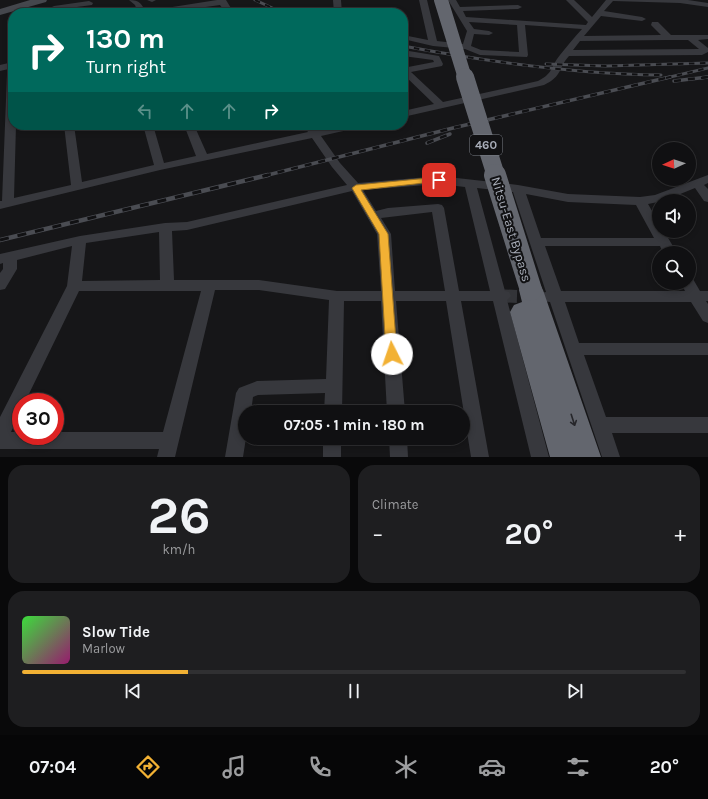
<!DOCTYPE html>
<meta charset="utf-8">
<style>
:root{--surface:#101012;--page:#1e1e20;--text:#f1f3f6;--muted:#9c9d9f;--line:#303032;--accent:#f2b134}
body{margin:0;font-family:Karla,sans-serif;background:var(--page);color:var(--text);height:100vh;display:flex;flex-direction:column;font-size:15px;white-space:nowrap}
*{box-sizing:border-box;margin:0}
p{font-size:13px;color:var(--muted)}
.icon{flex:none;width:22px;height:22px;fill:none;stroke:currentColor;stroke-width:2;stroke-linecap:round;stroke-linejoin:round}
.map{position:relative;height:457px;overflow:hidden}
.side{display:flex;flex-direction:column;gap:8px;padding:8px;background:#09090a;flex:1}
.side>*{flex:none}
.hud{position:absolute;left:8px;top:8px;width:400px;height:122px;border-radius:16px;box-shadow:0 2px 6px #0003,0 0 0 1px var(--line);background:#00695c;color:#fff;overflow:hidden}
.needle{width:26px;rotate:267deg}
.tools{position:absolute;left:652px;top:142px;display:grid;gap:8px}
.tools a{display:grid;place-items:center;width:44px;height:44px;border-radius:50%;background:var(--surface);box-shadow:0 2px 6px #0003,0 0 0 1px var(--line);font-size:20px}
.speed{position:absolute;left:12px;top:393px;display:flex;gap:8px;font-size:20px;font-weight:700;text-align:center}
.speed>*{display:grid;place-content:center;width:52px;height:52px;border-radius:50%;background:var(--surface);box-shadow:0 2px 6px #0003,0 0 0 1px var(--line);line-height:1}
.speed .limit{border:6px solid #d22;background:#fff;color:#111}
.pin{position:absolute;display:grid;place-items:center;width:34px;height:34px;color:#fff;margin:-17px;border-radius:8px;box-shadow:0 2px 6px #0006}
.me{position:absolute;width:44px;margin:-22px;rotate:356deg;stroke-linejoin:round;filter:drop-shadow(0 0 3px #0008)}
.turn{display:flex;align-items:center;gap:14px;height:84px;padding:0 12px;font-size:18px}
.turn .icon{width:52px;height:52px;stroke-width:2.5}
.turn b{display:block;font-size:28px;line-height:34px}
.lanes{display:flex;align-items:center;height:38px;padding:0 12px;background:#0003;justify-content:center;gap:20px;direction:ltr}
.lanes .off{opacity:.35}
.big{font-size:30px;font-weight:700;line-height:1.1}
.side .card{flex:1;display:flex;flex-direction:column;justify-content:center;gap:6px;min-width:0;padding:0 14px;border-radius:16px;background:var(--page)}
.side .dial{align-items:center;gap:0}
.dial b{font-size:52px;line-height:1}
.song{display:flex;align-items:center;gap:12px}
.cover{width:48px;height:48px;border-radius:6px;background:linear-gradient(135deg,hsl(120 70% 55%),hsl(320 70% 35%))}
.played{height:4px;border-radius:2px;background:linear-gradient(90deg,var(--accent) 25%,var(--line) 25%)}
.keys{display:flex;justify-content:space-around;direction:ltr}
.heat{display:flex;justify-content:space-between;align-items:center;font-size:22px;direction:ltr}
.side .tiles{flex:1;display:grid;gap:8px;grid-template-columns:1fr 1fr}
.card:last-child{grid-column:span 2}
.trip{position:absolute;left:238px;top:405px;width:232px;height:40px;border-radius:20px;background:var(--surface);box-shadow:0 2px 6px #0003,0 0 0 1px var(--line);font-weight:700;line-height:40px;text-align:center}
.tabs{display:flex;height:64px;justify-content:space-around;align-items:center;background:#060607;color:var(--muted)}
.tabs .icon{width:28px;height:28px}
.tabs .active{color:var(--accent)}
.tabs b{font-size:18px;color:var(--text)}
.map>svg:first-child{display:block}
.lines{fill:none;stroke-linecap:round;stroke-linejoin:round}
.street-tunnel{stroke:#333438;stroke-width:13;stroke-dasharray:13 6;stroke-linecap:butt}
.street{fill:#37383d;fill-rule:evenodd}
.secondary{fill:#45474d;fill-rule:evenodd}
.highway{fill:#63666e;fill-rule:evenodd}
.rail-far2-casing{stroke:#4a4c52;stroke-width:3}
.rail-far1-casing{stroke:#4a4c52;stroke-width:3.5}
.rail-casing{stroke:#4a4c52;stroke-width:4.5}
.rail-far2{stroke:#111113;stroke-width:2;stroke-dasharray:5.5;stroke-linecap:butt}
.rail-far1{stroke:#111113;stroke-width:2.5;stroke-dasharray:7;stroke-linecap:butt}
.rail{stroke:#111113;stroke-width:3;stroke-dasharray:9;stroke-linecap:butt}
.highway-bridge-far2{stroke:#63666e;stroke-width:14}
.highway-bridge-far1{stroke:#63666e;stroke-width:18}
.highway-bridge{stroke:#63666e;stroke-width:22}
.oneway{stroke:#26262a}
.route{fill:#f2b134;stroke:#9d7322}
.labels{text-anchor:middle;stroke-width:4;stroke-linejoin:round;paint-order:stroke}
.shield{fill:#111113;stroke:#7b7e86;stroke-width:1}
.shield-label{font-size:12px;font-weight:bold;fill:#a8adb8}
.street-label{font-size:13px;fill:#a8adb8;stroke:#111113}
</style>
<div class="map">
<svg width="708" height="457" viewBox="0 0 708 457">
<rect width="100%" height="100%" fill="#161618"/>
<g class="lines">
<!-- street-tunnel -->
<polyline class="street-tunnel" points="504,296 538,297"/>
<!-- street -->
<g class="street">
<path d="M 129,0 C 140,0 142,4 146,13 L 138,13 L 135,5 Z"/>
<polygon points="147,0 156,0 152,2"/>
<polygon points="217,0 226,0 234,13 226,13 220,5 170,12 171,13 163,13 162,10 166,8"/>
<polygon points="333,0 341,0 342,13 334,13"/>
<path d="M 419,0 L 427,0 L 437,41 L 463,44 L 467,31 L 448,0 L 456,0 L 460,7 L 518,5 L 522,7 L 518,9 L 463,11 L 466,17 L 586,25 L 588,22 L 566,0 L 574,0 L 592,17 L 606,0 L 688,0 L 708,3 L 708,7 L 680,3 L 613,1 L 604,11 L 642,17 L 646,19 L 642,21 L 601,16 L 584,36 L 661,35 L 651,25 L 652,22 L 658,22 L 671,35 L 708,35 L 708,39 L 698,40 L 708,48 L 708,52 L 702,55 L 569,56 C 558,68 563,76 544,85 L 403,117 L 403,111 L 434,104 L 403,74 L 403,68 L 434,62 L 433,60 L 403,56 L 403,50 L 439,56 L 443,64 L 442,66 L 411,72 L 443,102 L 538,81 C 554,73 550,67 560,55 C 567,46 574,38 582,29 L 525,25 L 528,55 L 527,57 L 480,55 L 465,49 L 433,46 L 403,39 L 403,35 L 428,40 ZM 469,22 L 517,25 L 519,52 L 481,50 L 471,46 L 474,34 L 489,35 L 493,33 L 489,31 L 474,29 ZM 667,40 L 688,40 L 699,49 L 573,50 L 580,41 Z"/>
<polygon points="89,1 93,3 92,5 54,10 50,8 54,6"/>
<polygon points="116,7 120,9 119,11 104,13 85,13 89,11"/>
<polygon points="13,62 13,68 0,71 0,65"/>
<path d="M 9,72 L 13,72 L 13,125 L 16,125 L 14,198 L 71,185 L 64,125 L 74,125 L 82,182 L 154,165 L 143,125 L 153,125 L 164,163 L 196,156 L 184,125 L 194,125 L 207,154 L 308,132 L 303,125 L 313,125 L 317,130 L 342,125 L 362,125 L 361,127 L 321,136 L 340,163 L 358,183 L 439,176 L 518,185 L 568,194 L 640,197 L 655,195 L 708,175 L 708,183 L 704,185 L 708,189 L 708,202 L 704,201 L 695,188 L 663,201 L 648,204 L 659,223 L 659,231 L 664,231 L 677,253 L 663,253 L 660,246 L 545,246 L 561,291 L 685,291 L 681,283 L 689,283 L 689,278 L 693,279 L 700,291 L 708,291 L 708,301 L 706,301 L 708,304 L 708,323 L 703,321 L 691,302 L 565,302 L 579,343 L 708,343 L 708,355 L 584,355 L 606,417 L 708,417 L 708,433 L 612,433 L 620,457 L 602,457 L 550,302 L 540,301 L 538,297 L 540,293 L 546,292 L 513,192 L 477,188 L 505,291 L 509,292 L 511,296 L 507,300 L 549,457 L 531,457 L 493,301 L 461,301 L 489,457 L 471,457 L 446,301 L 396,301 L 405,412 L 387,412 L 381,301 L 344,301 L 342,412 L 324,412 L 325,393 L 258,395 L 253,397 L 251,412 L 245,412 L 245,438 L 246,438 L 243,457 L 225,457 L 236,393 L 239,388 L 257,381 L 326,379 L 329,300 L 259,290 L 215,290 L 175,457 L 157,457 L 159,449 L 0,449 L 0,417 L 67,286 L 72,246 L 17,260 L 17,269 L 5,289 L 0,290 L 0,273 L 3,269 L 3,263 L 0,264 L 0,254 L 80,236 L 165,223 L 187,222 L 347,185 L 332,167 L 312,138 L 160,170 L 0,209 L 0,201 L 2,201 L 7,74 ZM 439,184 L 465,187 L 490,291 L 459,291 L 444,208 L 442,205 L 438,204 L 388,208 L 376,211 L 363,190 ZM 352,191 L 377,234 L 381,291 L 337,291 L 259,280 L 174,280 L 172,231 L 187,230 ZM 526,194 L 568,202 L 636,205 L 654,238 L 541,238 ZM 432,212 L 445,291 L 395,291 L 391,234 L 381,218 ZM 159,232 L 160,280 L 82,281 L 86,243 ZM 79,291 L 201,291 L 163,432 L 55,432 L 55,436 L 21,436 L 21,432 L 11,432 L 21,411 L 21,402 L 25,402 Z"/>
<rect x="323" y="438" width="18" height="19"/>
<polygon points="389,438 407,438 408,457 390,457"/>
</g>
<!-- secondary -->
<polygon class="secondary" points="30,0 47,0 46,2 0,15 0,9"/>
<!-- highway -->
<polygon class="highway" points="531,281 540,284 543,290 601,457 550,457 510,312 514,305 522,302 519,290 522,284"/>
<defs>
<g id="rail-far2">
<polyline points="255,0 283,13"/>
<path d="M 403,46 C 489,62 574,74 661,75"/>
<polyline points="546,64 606,66 708,63"/>
<polyline points="666,78 708,68"/>
<polyline points="701,78 708,77"/>
</g>
<g id="rail-far1">
<polyline points="674,81 708,77"/>
<polyline points="427,143 450,134"/>
<polyline points="264,176 453,128 670,77"/>
</g>
<polyline id="rail" points="0,240 268,175"/>
</defs>
<!-- rail-far2 casing -->
<use href="#rail-far2" class="rail-far2-casing"/>
<!-- rail-far1 casing -->
<use href="#rail-far1" class="rail-far1-casing"/>
<!-- rail casing -->
<use href="#rail" class="rail-casing"/>
<!-- rail-far2 -->
<use href="#rail-far2" class="rail-far2"/>
<!-- rail-far1 -->
<use href="#rail-far1" class="rail-far1"/>
<!-- rail -->
<use href="#rail" class="rail"/>
<!-- highway-bridge-far2 -->
<polyline class="highway-bridge-far2" points="441,0 465,78"/>
<!-- highway-bridge-far1 -->
<polyline class="highway-bridge-far1" points="465,77 496,176"/>
<!-- highway-bridge -->
<polyline class="highway-bridge" points="495,175 531,290"/>
</g>
<!-- one-way arrows -->
<defs><path id="oneway-shaft" d="M-6 0H5M1.5-3L5.5 0L1.5 3" fill="none" stroke-width="1.6" stroke-linecap="round" stroke-linejoin="round"/></defs>
<use class="oneway" href="#oneway-shaft" transform="translate(573 420) rotate(72)"/>
<!-- route -->
<polygon class="route" points="439,177 442,178 443,180 442,181 361,190 388,234 397,354 396,357 392,358 388,357 386,354 379,234 352,188 356,185"/>
<g class="labels">
<!-- shield labels -->
<rect class="shield" x="470" y="135" width="32" height="20" rx="3"/>
<g class="shield-label">
<text x="486" y="149">460</text>
</g>
<!-- street labels -->
<g class="street-label">
<text transform="translate(512 229) rotate(73)" y="5">Nitsu-East Bypass</text>
</g>
</g>
</svg>
<div class="tools">
<a><svg class="needle" viewBox="-14 -14 28 28"><path d="M0-13l5 13h-10z" fill="#e53935"/><path d="M0 13l5-13h-10z" fill="#9c9d9f"/></svg></a>
<a><svg class="icon" aria-label="sound" viewBox="0 0 24 24"><path d="M4 9h4l5-4v14l-5-4H4zM17 9q2 3 0 6"/></svg></a>
<a><svg class="icon" aria-label="search" viewBox="0 0 24 24"><circle cx="10" cy="10" r="6"/><path d="M15 15l6 6"/></svg></a>
</div>
<div class="speed"><div class="limit">30</div></div>
<div class="pin" style="left:439px;top:180px;background:#d93025"><svg class="icon" aria-label="arrive" viewBox="0 0 24 24"><path d="M6 21V4h12l-3 4 3 4H6"/></svg></div>
<svg class="me" style="left:392px;top:354px" viewBox="-20 -20 40 40"><circle r="19" fill="#fff"/><path d="M0-13L10 11 0 6-10 11z" fill="#f2b134"/></svg>
<div class="trip">07:05 · 1 min · 180 m</div>
<div class="hud">
<div class="turn"><svg class="icon" aria-label="right" viewBox="0 0 24 24"><path d="M7 20v-9h11M14 6l5 5-5 5"/></svg><div><b>130 m</b>Turn right</div></div>
<div class="lanes"><svg class="icon off" aria-label="left" viewBox="0 0 24 24"><path d="M17 20v-9H6M10 6l-5 5 5 5"/></svg><svg class="icon off" aria-label="ahead" viewBox="0 0 24 24"><path d="M12 20V5M6 11l6-6 6 6"/></svg><svg class="icon off" aria-label="ahead" viewBox="0 0 24 24"><path d="M12 20V5M6 11l6-6 6 6"/></svg><svg class="icon" aria-label="right" viewBox="0 0 24 24"><path d="M7 20v-9h11M14 6l5 5-5 5"/></svg></div>
</div>
</div>
<section class="side">
<div class="tiles">
<div class="card dial"><b>26</b><p>km/h</p></div>
<div class="card"><p>Climate</p>
<div class="heat"><a>−</a><b class="big">20°</b><a>+</a></div>
</div>
<div class="card">
<div class="song"><i class="cover"></i><div><b>Slow Tide</b><p>Marlow</p></div></div>
<div class="played"></div>
<div class="keys"><svg class="icon" aria-label="previous" viewBox="0 0 24 24"><path d="M18 5L8 12l10 7zM5 5v14"/></svg><svg class="icon" aria-label="pause" viewBox="0 0 24 24"><path d="M8 5v14M16 5v14"/></svg><svg class="icon" aria-label="next" viewBox="0 0 24 24"><path d="M6 5l10 7-10 7zM19 5v14"/></svg></div>
</div>
</div>
</section>
<nav class="tabs">
<b>07:04</b>
<svg class="icon active" aria-label="directions" viewBox="0 0 24 24"><path d="M12 3l9 9-9 9-9-9zM9 14v-3h6M13 9l2 2-2 2"/></svg>
<svg class="icon" aria-label="music" viewBox="0 0 24 24"><path d="M9 18V5l10-2v13"/><circle cx="6" cy="18" r="3"/><circle cx="16" cy="16" r="3"/></svg>
<svg class="icon" aria-label="phone" viewBox="0 0 24 24"><path d="M5 4h4l2 5-3 2q2 4 5 5l2-3 5 2v4C11 20 4 13 5 4z"/></svg>
<svg class="icon" aria-label="climate" viewBox="0 0 24 24"><path d="M12 3v18M4 7l16 10M4 17L20 7"/></svg>
<svg class="icon" aria-label="car" viewBox="0 0 24 24"><path d="M5 17H2v-5l4-1 3-4h7l3 4 3 1v5h-3M9 17h6M6 11h13"/><circle cx="7" cy="17" r="2"/><circle cx="17" cy="17" r="2"/></svg>
<svg class="icon" aria-label="filters" viewBox="0 0 24 24"><path d="M4 7h16M4 17h16"/><circle cx="9" cy="7" r="2"/><circle cx="15" cy="17" r="2"/></svg>
<b>20°</b>
</nav>
